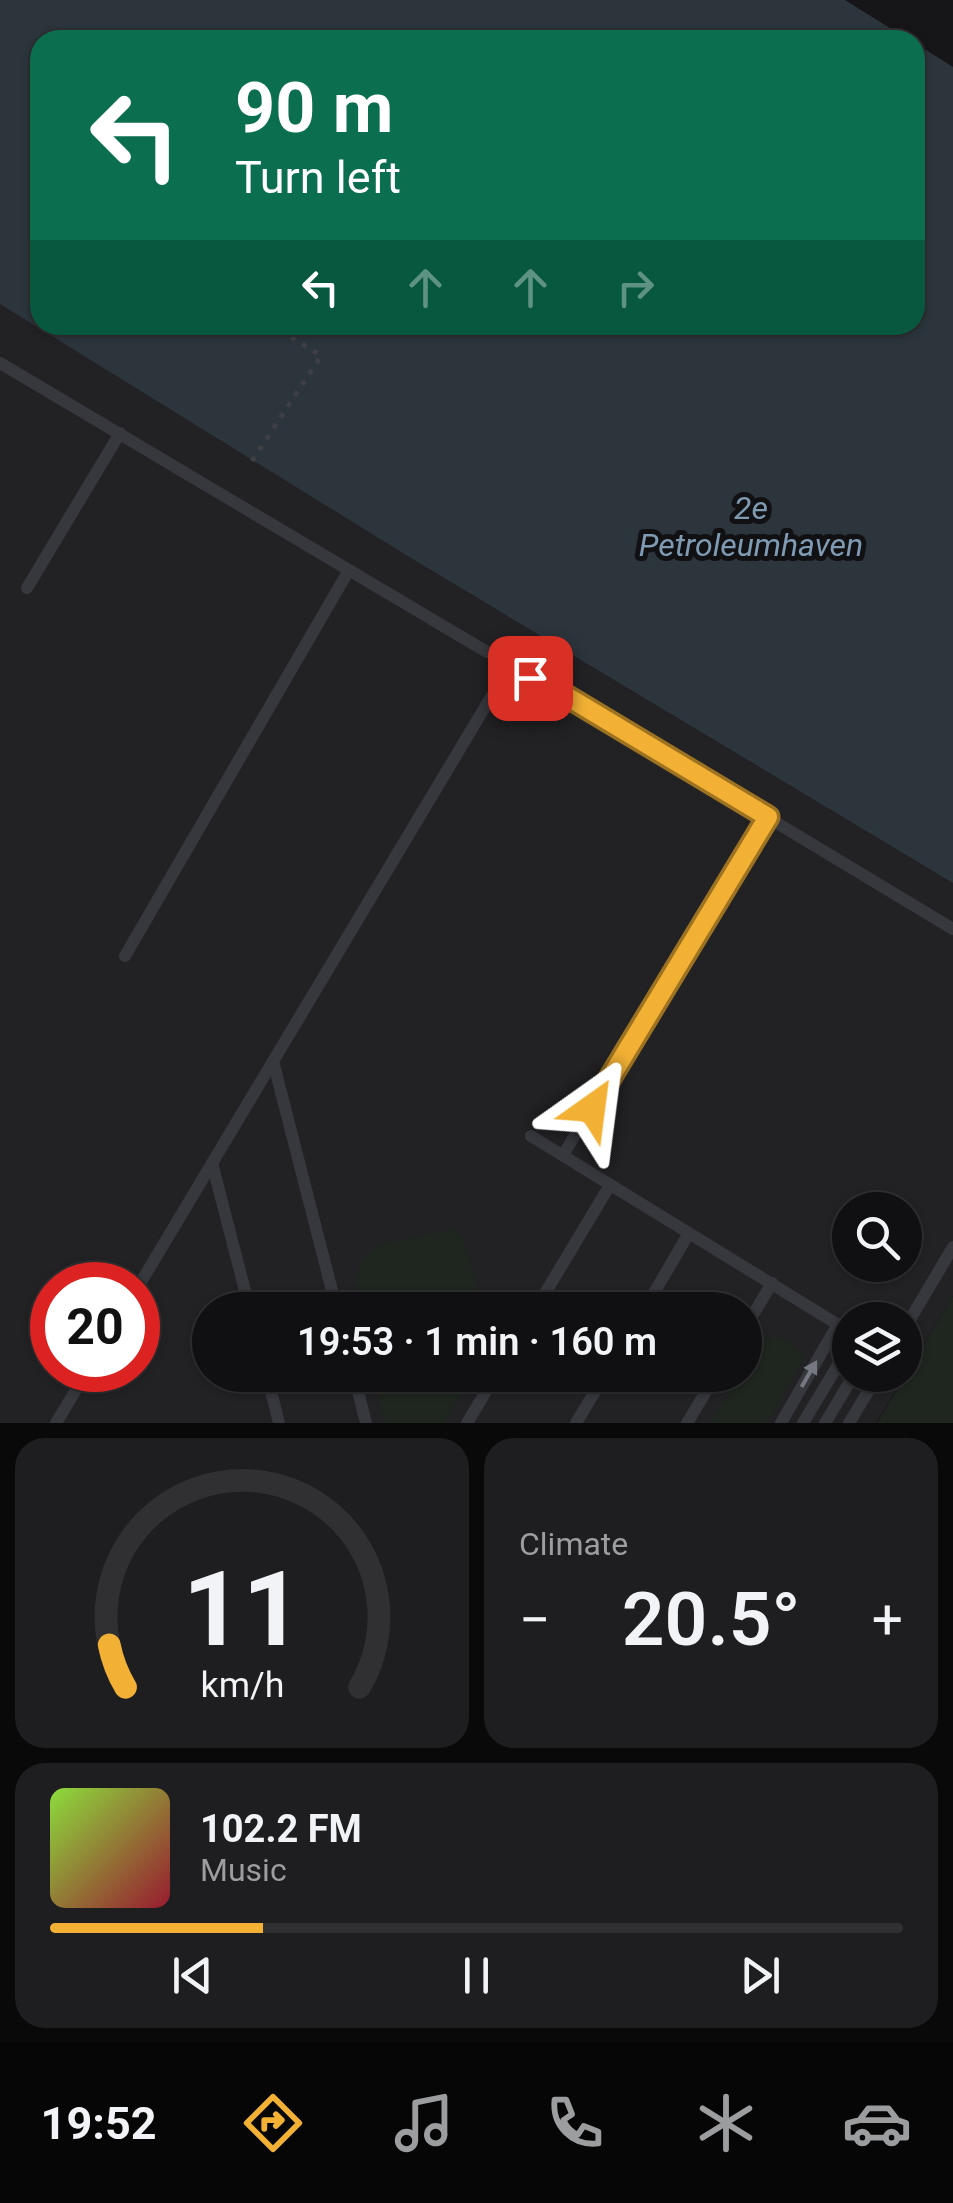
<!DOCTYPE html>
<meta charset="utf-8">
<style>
:root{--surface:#101012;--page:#1e1e20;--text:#f1f3f6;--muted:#9c9d9f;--line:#303032;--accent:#f2b134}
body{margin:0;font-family:Roboto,sans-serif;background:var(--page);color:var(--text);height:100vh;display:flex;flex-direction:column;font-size:38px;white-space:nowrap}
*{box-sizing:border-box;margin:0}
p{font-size:32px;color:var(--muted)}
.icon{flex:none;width:55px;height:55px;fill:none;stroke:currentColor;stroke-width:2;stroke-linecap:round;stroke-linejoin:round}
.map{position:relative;height:1423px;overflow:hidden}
.panel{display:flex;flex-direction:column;gap:15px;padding:15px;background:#09090a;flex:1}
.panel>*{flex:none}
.hud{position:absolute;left:30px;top:30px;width:895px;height:305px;border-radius:30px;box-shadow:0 2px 8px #0004,0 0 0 2px var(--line);background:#0b6e4f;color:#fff;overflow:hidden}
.buttons{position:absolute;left:832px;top:1192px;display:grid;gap:20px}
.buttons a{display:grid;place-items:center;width:90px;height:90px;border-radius:50%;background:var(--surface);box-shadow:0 2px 8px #0004,0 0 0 2px var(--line);font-size:50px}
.speed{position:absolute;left:30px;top:1262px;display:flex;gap:20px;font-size:50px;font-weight:700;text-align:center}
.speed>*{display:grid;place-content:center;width:130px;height:130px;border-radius:50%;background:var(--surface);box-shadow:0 2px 8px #0004,0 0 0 2px var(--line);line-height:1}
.speed .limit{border:15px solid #d22;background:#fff;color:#111}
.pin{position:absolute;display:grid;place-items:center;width:85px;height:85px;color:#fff;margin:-42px;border-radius:20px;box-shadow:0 5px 15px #0006}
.me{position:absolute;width:110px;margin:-55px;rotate:31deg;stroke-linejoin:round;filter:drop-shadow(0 0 8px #0008)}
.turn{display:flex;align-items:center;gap:35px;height:210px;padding:0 40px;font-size:45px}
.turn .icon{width:130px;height:130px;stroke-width:2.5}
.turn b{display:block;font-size:70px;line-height:85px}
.lanes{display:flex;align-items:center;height:95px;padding:0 40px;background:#0003;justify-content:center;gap:50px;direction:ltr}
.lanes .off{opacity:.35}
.big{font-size:75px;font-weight:600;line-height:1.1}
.panel .card{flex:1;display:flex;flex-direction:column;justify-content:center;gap:15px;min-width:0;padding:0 35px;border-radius:30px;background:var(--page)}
.panel .dial{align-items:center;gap:0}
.dial svg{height:260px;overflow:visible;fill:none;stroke:var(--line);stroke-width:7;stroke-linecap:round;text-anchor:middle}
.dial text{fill:var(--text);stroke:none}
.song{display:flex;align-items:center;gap:30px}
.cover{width:120px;height:120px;border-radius:15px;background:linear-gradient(135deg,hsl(90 70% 55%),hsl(350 70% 35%))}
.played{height:10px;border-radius:5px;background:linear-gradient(90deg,var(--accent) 25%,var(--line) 25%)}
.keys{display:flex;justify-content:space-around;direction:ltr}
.heat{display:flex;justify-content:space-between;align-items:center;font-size:55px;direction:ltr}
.panel .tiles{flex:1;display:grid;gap:15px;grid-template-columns:1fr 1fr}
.card:last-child{grid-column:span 2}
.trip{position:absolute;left:192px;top:1292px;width:570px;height:100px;border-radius:50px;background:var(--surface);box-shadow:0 2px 8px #0004,0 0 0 2px var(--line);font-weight:600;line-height:100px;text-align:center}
.dock{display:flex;height:160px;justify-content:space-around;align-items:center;background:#060607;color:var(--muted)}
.dock .icon{width:70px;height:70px}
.dock .active{color:var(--accent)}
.dock b{font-size:45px;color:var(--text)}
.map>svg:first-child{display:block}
.built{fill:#222225;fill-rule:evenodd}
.green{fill:#1e261f}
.water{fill:#2c353c}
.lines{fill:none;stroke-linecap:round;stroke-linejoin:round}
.path{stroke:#3d3f44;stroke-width:5;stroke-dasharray:5 8;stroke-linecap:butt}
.service{stroke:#37383d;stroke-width:12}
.oneway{fill:#757881}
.route-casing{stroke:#9d7322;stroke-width:25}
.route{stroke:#f2b134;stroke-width:18}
.labels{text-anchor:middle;stroke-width:10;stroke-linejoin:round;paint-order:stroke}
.water-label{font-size:32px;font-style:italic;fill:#7f9bb3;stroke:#111113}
</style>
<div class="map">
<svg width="953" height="1423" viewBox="0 0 953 1423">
<rect width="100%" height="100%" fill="#161618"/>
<!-- built -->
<path class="built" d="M 0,301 L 953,880 L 953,1296 L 876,1423 L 0,1423 ZM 850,1210 L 905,1210 L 905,1265 L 850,1265 ZM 52,1285 L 138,1285 L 138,1370 L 52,1370 ZM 210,1310 L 745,1310 L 745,1375 L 210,1375 ZM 850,1320 L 905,1320 L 905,1375 L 850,1375 Z"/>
<!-- green -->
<g class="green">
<path d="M 451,1230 L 462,1236 L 484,1310 L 358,1310 C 353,1291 354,1263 372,1250 C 383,1241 434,1234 451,1230 Z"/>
<polygon points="953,1296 953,1423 877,1423"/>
<path d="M 763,1337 C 780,1338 797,1341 804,1359 L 767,1423 L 711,1423 L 740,1375 L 745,1375 L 745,1366 Z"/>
<polygon points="373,1375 472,1375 444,1423 384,1423"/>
</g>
<!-- water -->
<polygon class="water" points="0,0 845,0 909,40 40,40 40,325 915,325 915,43 953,67 953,883 411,558 0,304"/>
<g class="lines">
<!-- path -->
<polyline class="path" points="252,461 321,356 273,325"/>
<!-- service -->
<g class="service">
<polyline points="0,363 487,652"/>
<polyline points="27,588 120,433"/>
<polyline points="125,956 349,570"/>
<polyline points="273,1061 337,1310"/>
<polyline points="531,1136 850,1332"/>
<polyline points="563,1155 768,817"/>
<polyline points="212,1163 250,1310"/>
<path d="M 138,1287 L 491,697 C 508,682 521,677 543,682 L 953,929"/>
<polyline points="535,1310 610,1185"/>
<polyline points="644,1310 689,1233"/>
<polyline points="745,1328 772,1283"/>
<polyline points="905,1328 953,1247"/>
<polyline points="267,1375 279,1423"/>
<polyline points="354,1375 366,1423"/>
<polyline points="56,1423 88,1370"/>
<polyline points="467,1423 496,1375"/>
<polyline points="576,1423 605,1375"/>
<polyline points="687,1423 716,1375"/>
<polyline points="781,1423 838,1324"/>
<polyline points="803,1423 850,1345"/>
<polyline points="825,1423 854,1375"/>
<polyline points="849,1423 878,1375"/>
</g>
</g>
<!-- one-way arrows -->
<defs><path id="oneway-solid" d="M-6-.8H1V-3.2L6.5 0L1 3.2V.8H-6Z" transform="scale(2.5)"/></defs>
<use class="oneway" href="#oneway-solid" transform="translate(809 1374) rotate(-60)"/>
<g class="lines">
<defs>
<polyline id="route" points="530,678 543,682 768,817 592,1108"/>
</defs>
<!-- route casing -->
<use href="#route" class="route-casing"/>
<!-- route -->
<use href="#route" class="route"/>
</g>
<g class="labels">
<!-- water labels -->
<g class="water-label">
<text x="751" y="519">2e<tspan x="751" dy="37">Petroleumhaven</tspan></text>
</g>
</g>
</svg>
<div class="buttons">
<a><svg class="icon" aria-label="search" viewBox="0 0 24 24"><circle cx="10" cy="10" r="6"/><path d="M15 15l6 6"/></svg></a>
<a><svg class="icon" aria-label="layers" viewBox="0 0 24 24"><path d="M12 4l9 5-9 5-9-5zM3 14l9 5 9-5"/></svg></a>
</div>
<div class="speed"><div class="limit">20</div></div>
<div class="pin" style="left:530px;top:678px;background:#d93025"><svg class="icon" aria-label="arrive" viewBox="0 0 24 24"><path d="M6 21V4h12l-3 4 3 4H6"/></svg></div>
<svg class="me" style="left:592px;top:1108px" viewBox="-20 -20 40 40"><path d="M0-17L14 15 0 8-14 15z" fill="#f2b134" stroke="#fff" stroke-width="4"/></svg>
<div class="trip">19:53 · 1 min · 160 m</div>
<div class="hud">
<div class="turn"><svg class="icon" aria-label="left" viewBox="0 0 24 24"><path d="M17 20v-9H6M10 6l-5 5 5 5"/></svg><div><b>90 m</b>Turn left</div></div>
<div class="lanes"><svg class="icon" aria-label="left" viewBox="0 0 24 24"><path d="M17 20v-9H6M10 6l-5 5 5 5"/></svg><svg class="icon off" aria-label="ahead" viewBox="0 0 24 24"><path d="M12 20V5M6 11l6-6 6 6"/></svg><svg class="icon off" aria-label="ahead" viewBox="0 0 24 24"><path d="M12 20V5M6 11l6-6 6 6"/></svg><svg class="icon off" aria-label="right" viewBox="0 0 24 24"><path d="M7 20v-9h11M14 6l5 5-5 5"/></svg></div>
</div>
</div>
<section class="panel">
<div class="tiles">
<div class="card dial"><svg viewBox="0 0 100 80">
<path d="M14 69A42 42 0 1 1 86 69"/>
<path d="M14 69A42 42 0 0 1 9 56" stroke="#f2b134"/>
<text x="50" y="56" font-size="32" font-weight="700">11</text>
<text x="50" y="72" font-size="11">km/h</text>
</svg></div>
<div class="card"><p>Climate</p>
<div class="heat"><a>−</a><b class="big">20.5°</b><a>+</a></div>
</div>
<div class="card">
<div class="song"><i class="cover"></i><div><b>102.2 FM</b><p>Music</p></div></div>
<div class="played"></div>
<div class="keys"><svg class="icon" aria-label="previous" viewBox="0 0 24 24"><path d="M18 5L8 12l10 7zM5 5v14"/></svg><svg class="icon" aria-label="pause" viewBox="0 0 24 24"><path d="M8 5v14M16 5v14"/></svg><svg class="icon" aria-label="next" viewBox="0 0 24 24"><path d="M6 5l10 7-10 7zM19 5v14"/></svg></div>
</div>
</div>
</section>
<nav class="dock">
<b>19:52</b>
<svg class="icon active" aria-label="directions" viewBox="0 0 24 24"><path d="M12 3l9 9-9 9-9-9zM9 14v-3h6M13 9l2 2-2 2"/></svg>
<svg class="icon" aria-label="music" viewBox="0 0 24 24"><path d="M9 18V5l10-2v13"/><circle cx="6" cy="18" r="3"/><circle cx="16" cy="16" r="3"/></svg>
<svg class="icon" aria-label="phone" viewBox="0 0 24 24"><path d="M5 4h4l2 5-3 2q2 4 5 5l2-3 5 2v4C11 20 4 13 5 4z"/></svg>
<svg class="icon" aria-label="climate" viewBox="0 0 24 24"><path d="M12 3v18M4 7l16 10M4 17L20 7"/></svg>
<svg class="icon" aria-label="car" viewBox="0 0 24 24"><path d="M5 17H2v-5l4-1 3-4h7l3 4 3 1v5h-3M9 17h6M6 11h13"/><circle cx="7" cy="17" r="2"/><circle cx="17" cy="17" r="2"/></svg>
</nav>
